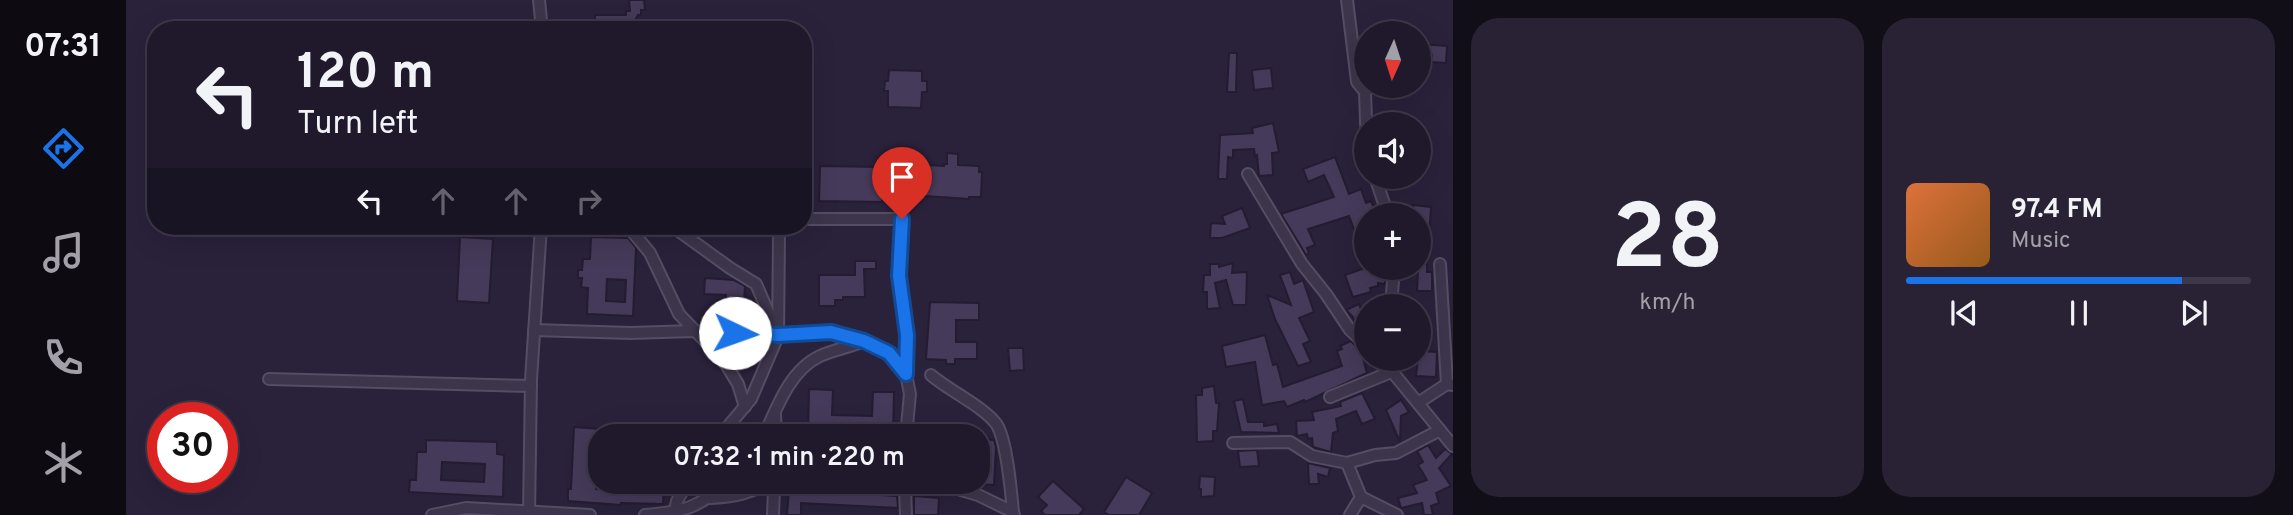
<!DOCTYPE html>
<meta charset="utf-8">
<style>
:root{--surface:#20192c;--page:#282234;--text:#f1f3f6;--muted:#a2a0a9;--line:#3d3848;--accent:#1a73e8}
body{margin:0;font-family:Overpass,sans-serif;background:var(--page);color:var(--text);height:100vh;display:flex;flex-direction:column;font-size:26px;white-space:nowrap}
*{box-sizing:border-box;margin:0}
p{font-size:23px;color:var(--muted)}
.icon{flex:none;width:38px;height:38px;fill:none;stroke:currentColor;stroke-width:2;stroke-linecap:round;stroke-linejoin:round}
.map{position:relative;flex:1;overflow:hidden}
.panel{display:flex;flex-direction:column;gap:18px;padding:18px;background:#120e18;width:840px}
.panel>*{flex:none}
.guide{position:absolute;left:21px;top:21px;width:665px;height:214px;border-radius:28px;box-shadow:0 7px 28px #0002,0 0 0 2px var(--line);background:#20192c;color:var(--text);overflow:hidden}
.needle{width:46px;rotate:183deg}
.controls{position:absolute;left:1228px;top:21px;display:grid;gap:14px}
.controls a{display:grid;place-items:center;width:77px;height:77px;border-radius:50%;background:var(--surface);box-shadow:0 7px 28px #0002,0 0 0 2px var(--line);font-size:35px}
.speed{position:absolute;left:21px;top:402px;display:flex;gap:14px;font-size:35px;font-weight:700;text-align:center}
.speed>*{display:grid;place-content:center;width:91px;height:91px;border-radius:50%;background:var(--surface);box-shadow:0 7px 28px #0002,0 0 0 2px var(--line);line-height:1}
.speed .limit{border:10px solid #d22;background:#fff;color:#111}
.pin{position:absolute;display:grid;place-items:center;width:60px;height:60px;color:#fff;margin:-72px -30px;border-radius:50% 50% 50% 0;rotate:-45deg;box-shadow:0 0 7px #0007}
.pin .icon{rotate:45deg}
.me{position:absolute;width:77px;margin:-38px;rotate:93deg;stroke-linejoin:round;filter:drop-shadow(0 0 5px #0008)}
.turn{display:flex;align-items:center;gap:24px;height:147px;padding:0 35px;font-size:32px}
.turn .icon{width:91px;height:91px;stroke-width:2.5}
.turn b{display:block;font-size:49px;line-height:60px}
.lanes{display:flex;align-items:center;height:66px;padding:0 35px;background:#0003;justify-content:center;gap:35px;direction:ltr}
.lanes .off{opacity:.35}
.panel .widget{flex:1;display:flex;flex-direction:column;justify-content:center;gap:10px;min-width:0;padding:0 24px;border-radius:28px;background:var(--page)}
.panel .dial{align-items:center;gap:0}
.dial b{font-size:91px;line-height:1}
.song{display:flex;align-items:center;gap:21px}
.cover{width:84px;height:84px;border-radius:10px;background:linear-gradient(135deg,hsl(20 70% 55%),hsl(30 70% 35%))}
.played{height:7px;border-radius:4px;background:linear-gradient(90deg,var(--accent) 80%,var(--line) 80%)}
.keys{display:flex;justify-content:space-around;direction:ltr}
.panel .tiles{flex:1;display:grid;gap:18px;grid-template-columns:repeat(2,1fr)}
.trip{position:absolute;left:462px;top:424px;width:402px;height:70px;border-radius:28px;background:var(--surface);box-shadow:0 7px 28px #0002,0 0 0 2px var(--line);font-weight:600;line-height:70px;text-align:center}
main{display:flex;flex:1;min-height:0}
.tabs{display:flex;flex-direction:column;width:126px;justify-content:space-around;align-items:center;background:#0d0a12;color:var(--muted)}
.tabs .icon{width:49px;height:49px}
.tabs .current{color:var(--accent)}
.tabs b{font-size:32px;color:var(--text)}
.map>svg:first-child{display:block}
.building{fill:#453a59;stroke:#241c31;stroke-width:2;fill-rule:evenodd}
.lines{fill:none;stroke-linecap:round;stroke-linejoin:round}
.minor-casing{stroke:#554d63;stroke-width:14}
.minor{stroke:#3d354b;stroke-width:10}
.route-casing{stroke:#114b97;stroke-width:18}
.route{stroke:#1a73e8;stroke-width:12}
</style>
<main>
<nav class="tabs">
<b>07:31</b>
<svg class="icon current" aria-label="directions" viewBox="0 0 24 24"><path d="M12 3l9 9-9 9-9-9zM9 14v-3h6M13 9l2 2-2 2"/></svg>
<svg class="icon" aria-label="music" viewBox="0 0 24 24"><path d="M9 18V5l10-2v13"/><circle cx="6" cy="18" r="3"/><circle cx="16" cy="16" r="3"/></svg>
<svg class="icon" aria-label="phone" viewBox="0 0 24 24"><path d="M5 4h4l2 5-3 2q2 4 5 5l2-3 5 2v4C11 20 4 13 5 4z"/></svg>
<svg class="icon" aria-label="climate" viewBox="0 0 24 24"><path d="M12 3v18M4 7l16 10M4 17L20 7"/></svg>
</nav>
<div class="map">
<svg width="1327" height="515" viewBox="0 0 1327 515">
<rect width="100%" height="100%" fill="#2a213b"/>
<!-- building -->
<g class="building">
<polygon points="503,0 518,0 519,10 515,10 515,15 512,15 506,25 500,21 500,30 462,30 462,20 469,20 469,15 500,15 500,11 504,11"/>
<polygon points="1293,44 1321,46 1320,63 1306,62 1306,55 1293,55"/>
<polygon points="1103,53 1111,53 1110,92 1101,92"/>
<polygon points="1145,68 1147,88 1128,90 1126,70"/>
<polygon points="763,70 796,71 796,81 801,81 801,92 796,92 795,108 762,107 762,91 758,91 759,81 762,81"/>
<polygon points="1147,123 1153,152 1146,153 1147,175 1133,176 1131,155 1129,156 1128,149 1107,150 1107,158 1102,157 1101,179 1092,179 1094,135 1127,133 1126,128"/>
<polygon points="821,153 832,154 832,165 853,166 853,172 856,172 855,197 843,197 843,199 799,196 802,165 818,166 818,164 821,164"/>
<polygon points="1209,157 1223,194 1235,189 1240,203 1245,201 1251,215 1241,215 1241,219 1236,219 1239,226 1237,227 1241,239 1241,258 1239,259 1223,216 1182,229 1189,245 1181,248 1183,253 1180,255 1155,214 1208,197 1198,175 1182,182 1177,169"/>
<polygon points="694,166 757,167 756,202 693,201"/>
<polygon points="1287,205 1305,207 1303,237 1293,237 1293,215 1286,215"/>
<polygon points="1116,208 1124,228 1096,238 1084,238 1085,223 1099,224 1096,216"/>
<polygon points="334,237 367,239 363,303 331,301"/>
<path d="M 465,237 L 502,238 L 510,248 L 507,316 L 461,314 L 462,288 L 455,287 L 456,278 L 452,278 L 452,270 L 456,270 L 457,259 L 464,259 ZM 481,279 L 500,280 L 499,302 L 480,301 Z"/>
<polygon points="1293,251 1301,252 1301,272 1306,272 1306,291 1291,291"/>
<polygon points="729,261 750,261 750,269 738,269 739,297 717,297 717,300 709,300 709,306 693,306 693,275 729,275"/>
<polygon points="1107,263 1106,273 1121,272 1120,305 1107,305 1100,280 1089,283 1094,308 1081,309 1081,292 1077,292 1078,275 1084,275 1084,264 1093,264 1093,267"/>
<polygon points="1239,268 1260,268 1259,284 1252,283 1252,286 1244,288 1245,292 1227,297 1219,275"/>
<polygon points="1164,272 1168,284 1177,280 1188,312 1173,318 1184,341 1177,344 1185,362 1172,366 1149,319 1141,295 1165,305 1154,275"/>
<polygon points="579,278 608,280 619,286 617,321 598,320 600,295 578,294"/>
<polygon points="804,302 853,303 853,320 830,320 830,342 851,342 851,359 829,359 829,364 820,364 820,360 800,359"/>
<polygon points="1233,304 1241,325 1241,335 1230,325 1227,317 1220,310"/>
<polygon points="1139,335 1147,365 1151,364 1157,387 1216,366 1211,351 1216,349 1214,346 1225,341 1235,351 1241,373 1179,402 1178,400 1161,407 1158,401 1136,405 1129,362 1100,367 1096,346"/>
<polygon points="882,348 897,348 898,370 884,371"/>
<polygon points="1293,351 1311,352 1310,377 1290,376"/>
<polygon points="1088,386 1090,403 1093,403 1091,431 1087,431 1087,441 1071,442 1070,395 1076,395 1076,388"/>
<polygon points="683,389 707,390 706,415 746,416 747,392 768,392 767,436 682,435"/>
<polygon points="1236,393 1249,419 1236,424 1230,411 1210,419 1212,431 1207,433 1205,452 1187,447 1186,438 1182,439 1181,434 1171,436 1170,421 1188,420 1186,412 1215,406 1214,402"/>
<polygon points="1117,399 1122,422 1138,422 1138,426 1151,424 1153,433 1115,432 1108,401"/>
<polygon points="1275,400 1283,412 1275,416 1274,442 1260,410"/>
<polygon points="448,427 474,429 470,489 519,491 519,481 538,481 537,504 495,503 495,505 442,501 442,489 445,489"/>
<polygon points="852,439 868,440 870,447 868,485 852,484"/>
<path d="M 300,440 L 371,442 L 371,454 L 378,455 L 377,497 L 283,492 L 284,480 L 290,480 L 291,452 L 300,452 ZM 316,462 L 359,464 L 358,482 L 315,480 Z"/>
<polygon points="1302,445 1310,458 1319,449 1326,454 1313,468 1325,486 1310,493 1313,503 1305,506 1307,515 1298,515 1296,503 1275,508 1272,498 1291,493 1287,485 1301,480 1292,465 1297,462 1291,451"/>
<polygon points="1131,450 1133,466 1114,467 1112,451"/>
<polygon points="1182,463 1204,468 1202,477 1192,474 1193,484 1183,484"/>
<polygon points="1074,476 1089,477 1088,496 1075,497 1075,489 1073,489"/>
<polygon points="1000,477 1026,493 1013,515 983,515 978,512"/>
<polygon points="927,481 958,509 953,515 919,515 915,511 921,505 912,497"/>
<polygon points="712,484 722,484 722,493 771,496 772,508 675,503 675,515 661,515 663,490 712,493"/>
<polygon points="788,496 813,498 812,515 788,515"/>
</g>
<g class="lines">
<defs>
<g id="minor">
<polyline points="413,0 416,30"/>
<polyline points="1221,0 1231,82 1239,92 1241,149"/>
<polyline points="1122,174 1176,264 1200,294 1224,330 1241,346"/>
<polyline points="1249,177 1262,215"/>
<polyline points="677,219 776,219 773,276 781,335 780,374 784,394 780,436"/>
<polyline points="496,226 505,230 524,253 553,314 598,361 612,384 619,407"/>
<polyline points="546,226 604,268 630,284 650,330"/>
<polyline points="583,226 585,226"/>
<polyline points="1314,264 1321,384"/>
<polyline points="1265,306 1268,268"/>
<polyline points="408,330 505,333 567,331 652,336 705,332 738,341 763,353 780,374"/>
<polyline points="1259,359 1259,363 1327,446"/>
<path d="M 805,375 C 822,390 860,408 871,425 C 881,442 885,491 887,512"/>
<polyline points="143,379 405,386"/>
<polyline points="1204,397 1265,372"/>
<polyline points="1292,403 1321,384 1327,385"/>
<polyline points="649,414 650,436"/>
<polyline points="594,436 625,399 652,336 653,235 659,226"/>
<path d="M 638,436 C 651,407 664,370 694,356 C 707,350 723,347 736,342"/>
<polyline points="1107,443 1164,442 1186,456 1221,463 1249,455 1270,453 1314,430"/>
<polyline points="1221,463 1235,497 1224,515"/>
<polyline points="644,481 648,489 647,515"/>
<polyline points="805,481 852,495 887,512 888,515"/>
<polyline points="761,482 779,488 780,515"/>
<polyline points="1235,497 1271,515"/>
<path d="M 584,498 C 608,497 624,494 644,481"/>
<polyline points="306,515 340,508 464,515"/>
<polyline points="403,515 405,380 415,226"/>
<path d="M 519,515 C 557,512 574,508 601,481"/>
<polyline points="548,515 551,501 562,481"/>
</g>
</defs>
<!-- minor casing -->
<use href="#minor" class="minor-casing"/>
<!-- minor -->
<use href="#minor" class="minor"/>
</g>
<g class="lines">
<defs>
<polyline id="route" points="609,333 652,335 705,332 738,341 763,353 780,374 781,335 773,276 776,219"/>
</defs>
<!-- route casing -->
<use href="#route" class="route-casing"/>
<!-- route -->
<use href="#route" class="route"/>
</g>
</svg>
<div class="controls">
<a><svg class="needle" viewBox="-14 -14 28 28"><path d="M0-13l5 13h-10z" fill="#e53935"/><path d="M0 13l5-13h-10z" fill="#a2a0a9"/></svg></a>
<a><svg class="icon" aria-label="sound" viewBox="0 0 24 24"><path d="M4 9h4l5-4v14l-5-4H4zM17 9q2 3 0 6"/></svg></a>
<a>+</a>
<a>−</a>
</div>
<div class="speed"><div class="limit">30</div></div>
<div class="pin" style="left:776px;top:219px;background:#d93025"><svg class="icon" aria-label="arrive" viewBox="0 0 24 24"><path d="M6 21V4h12l-3 4 3 4H6"/></svg></div>
<svg class="me" style="left:609px;top:333px" viewBox="-20 -20 40 40"><circle r="19" fill="#fff"/><path d="M0-13L10 11 0 6-10 11z" fill="#1a73e8"/></svg>
<div class="trip">07:32 · 1 min · 220 m</div>
<div class="guide">
<div class="turn"><svg class="icon" aria-label="left" viewBox="0 0 24 24"><path d="M17 20v-9H6M10 6l-5 5 5 5"/></svg><div><b>120 m</b>Turn left</div></div>
<div class="lanes"><svg class="icon" aria-label="left" viewBox="0 0 24 24"><path d="M17 20v-9H6M10 6l-5 5 5 5"/></svg><svg class="icon off" aria-label="ahead" viewBox="0 0 24 24"><path d="M12 20V5M6 11l6-6 6 6"/></svg><svg class="icon off" aria-label="ahead" viewBox="0 0 24 24"><path d="M12 20V5M6 11l6-6 6 6"/></svg><svg class="icon off" aria-label="right" viewBox="0 0 24 24"><path d="M7 20v-9h11M14 6l5 5-5 5"/></svg></div>
</div>
</div>
<section class="panel">
<div class="tiles">
<div class="widget dial"><b>28</b><p>km/h</p></div>
<div class="widget">
<div class="song"><i class="cover"></i><div><b>97.4 FM</b><p>Music</p></div></div>
<div class="played"></div>
<div class="keys"><svg class="icon" aria-label="previous" viewBox="0 0 24 24"><path d="M18 5L8 12l10 7zM5 5v14"/></svg><svg class="icon" aria-label="pause" viewBox="0 0 24 24"><path d="M8 5v14M16 5v14"/></svg><svg class="icon" aria-label="next" viewBox="0 0 24 24"><path d="M6 5l10 7-10 7zM19 5v14"/></svg></div>
</div>
</div>
</section>
</main>
